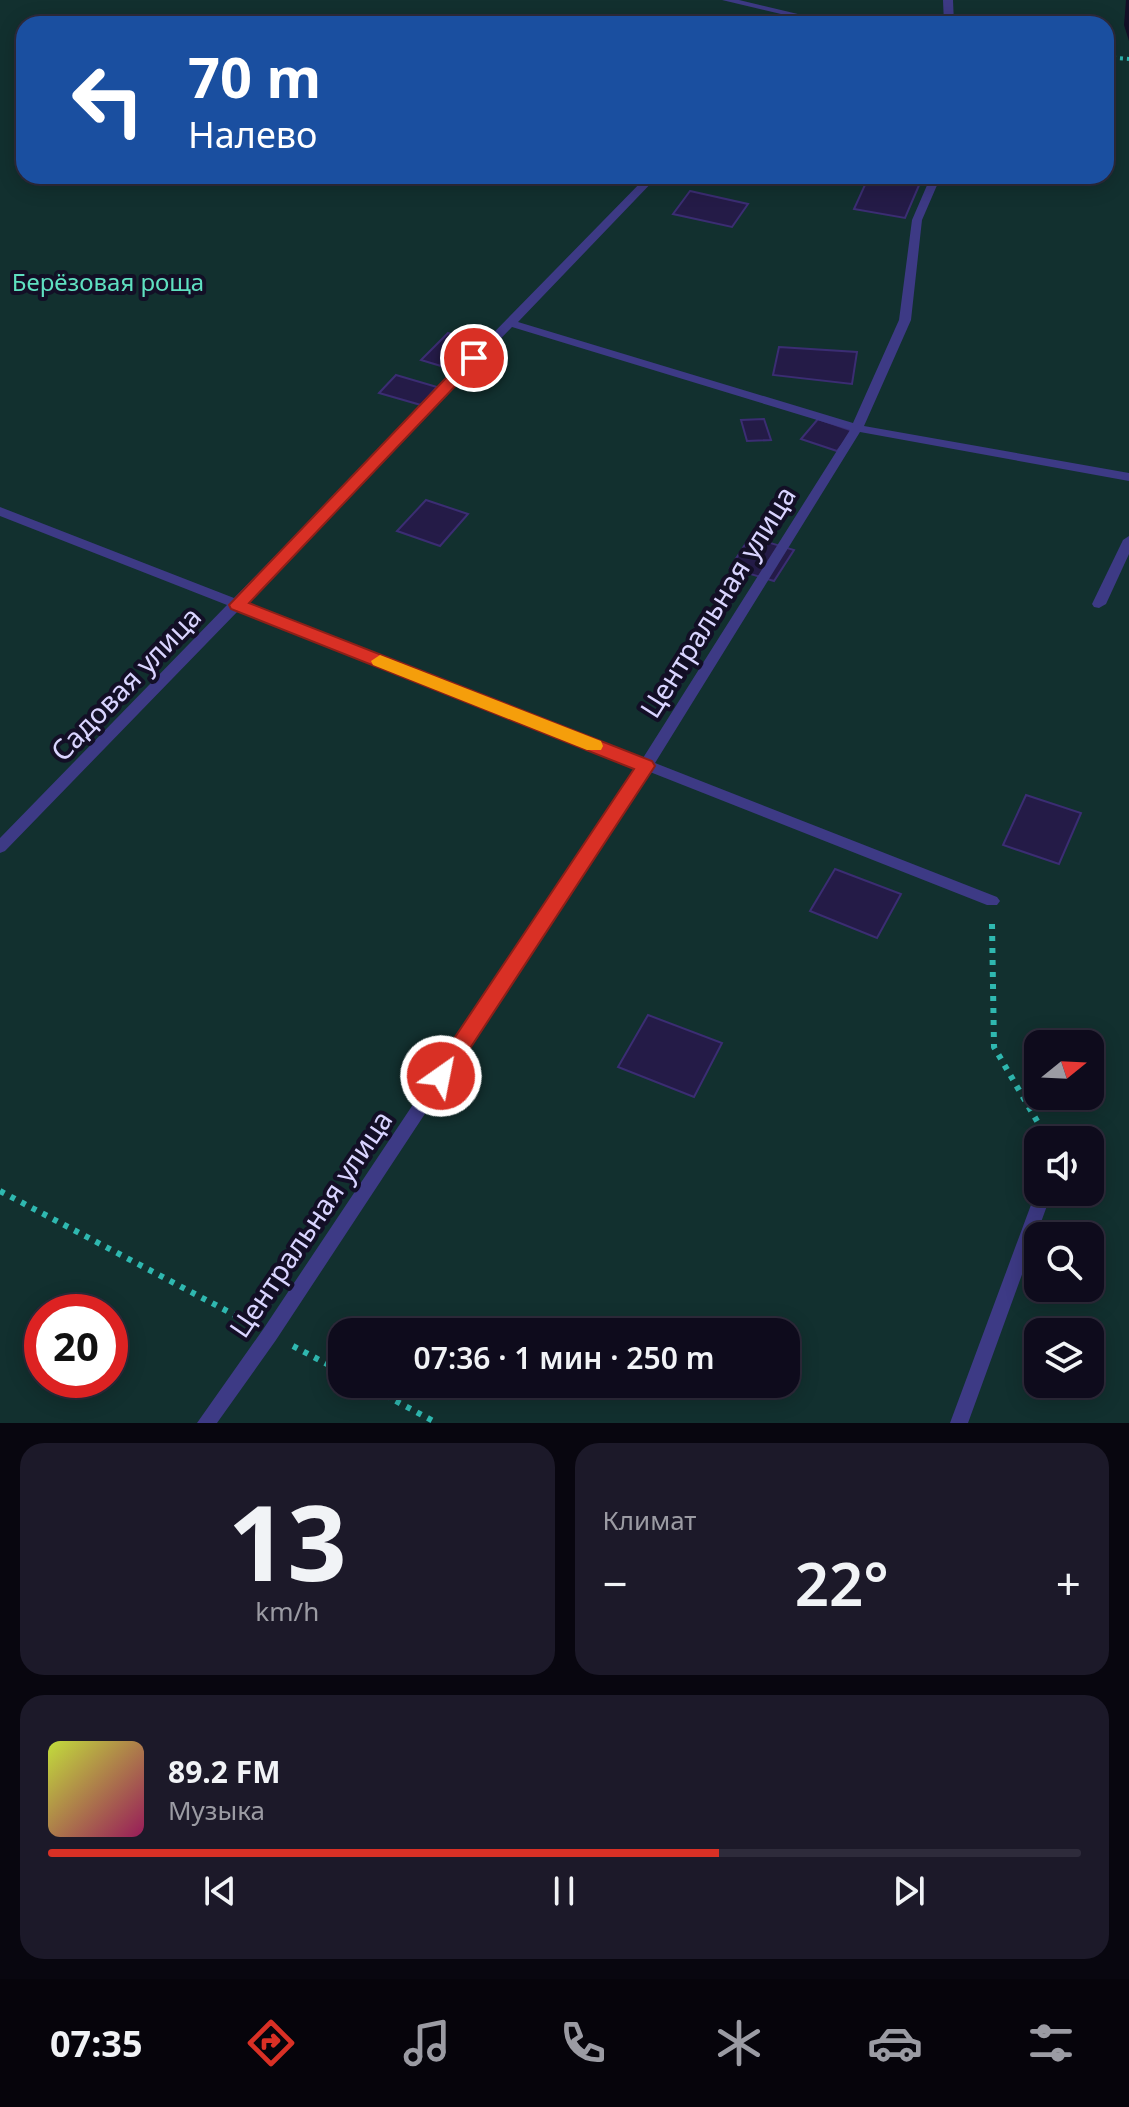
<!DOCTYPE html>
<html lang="ru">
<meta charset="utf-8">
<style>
:root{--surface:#0e0b1c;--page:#1c1929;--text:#f1f3f6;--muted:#9b9ba3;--line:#2e2b3b;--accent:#d93025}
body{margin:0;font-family:"Noto Sans",sans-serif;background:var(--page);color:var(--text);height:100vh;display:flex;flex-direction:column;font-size:30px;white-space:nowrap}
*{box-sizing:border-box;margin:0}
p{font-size:26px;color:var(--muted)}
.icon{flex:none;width:44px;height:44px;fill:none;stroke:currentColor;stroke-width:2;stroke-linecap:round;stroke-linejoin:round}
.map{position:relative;height:1423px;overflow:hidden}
.sheet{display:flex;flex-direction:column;gap:20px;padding:20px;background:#08060f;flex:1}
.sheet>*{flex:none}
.hud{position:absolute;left:16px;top:16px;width:1098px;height:168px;border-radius:24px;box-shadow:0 4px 20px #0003,0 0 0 2px var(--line);background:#1a4fa0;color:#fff;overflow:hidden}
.needle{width:52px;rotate:72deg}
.buttons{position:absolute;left:1024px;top:1030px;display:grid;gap:16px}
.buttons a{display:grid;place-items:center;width:80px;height:80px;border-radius:16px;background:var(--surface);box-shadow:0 4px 20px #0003,0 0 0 2px var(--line);font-size:40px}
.speed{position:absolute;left:24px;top:1294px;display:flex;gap:16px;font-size:40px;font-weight:700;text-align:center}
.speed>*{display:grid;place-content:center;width:104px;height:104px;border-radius:50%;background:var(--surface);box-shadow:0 4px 20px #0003,0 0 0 2px var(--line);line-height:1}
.speed .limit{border:12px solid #d22;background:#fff;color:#111}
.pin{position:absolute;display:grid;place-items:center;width:68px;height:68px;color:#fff;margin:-34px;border:4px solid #fff;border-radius:50%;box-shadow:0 2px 8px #0007}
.me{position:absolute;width:88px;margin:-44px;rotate:33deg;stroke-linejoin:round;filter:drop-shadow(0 0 6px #0008)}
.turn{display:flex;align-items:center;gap:28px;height:168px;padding:0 40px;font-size:36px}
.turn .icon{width:104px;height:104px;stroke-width:2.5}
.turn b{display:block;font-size:56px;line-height:68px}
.big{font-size:60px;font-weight:600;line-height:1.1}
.sheet .card{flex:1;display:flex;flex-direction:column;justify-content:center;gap:12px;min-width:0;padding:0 28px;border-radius:24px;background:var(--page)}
.sheet .dial{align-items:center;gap:0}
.dial b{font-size:104px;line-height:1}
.song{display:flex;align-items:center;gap:24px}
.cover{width:96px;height:96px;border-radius:12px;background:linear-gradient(135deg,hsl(70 70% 55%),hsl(330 70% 35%))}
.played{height:8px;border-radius:4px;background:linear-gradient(90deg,var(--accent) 65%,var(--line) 65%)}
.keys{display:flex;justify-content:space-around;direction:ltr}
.heat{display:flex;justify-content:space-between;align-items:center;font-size:44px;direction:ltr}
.sheet .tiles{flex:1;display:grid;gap:20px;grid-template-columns:1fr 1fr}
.card:last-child{grid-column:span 2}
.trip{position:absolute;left:328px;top:1318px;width:472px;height:80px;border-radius:24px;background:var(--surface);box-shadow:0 4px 20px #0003,0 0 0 2px var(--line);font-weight:600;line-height:80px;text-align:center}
.dock{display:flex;height:128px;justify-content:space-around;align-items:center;background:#06040b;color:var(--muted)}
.dock .icon{width:56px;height:56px}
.dock .active{color:var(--accent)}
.dock b{font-size:36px;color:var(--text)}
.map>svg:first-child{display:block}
.green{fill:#12302f;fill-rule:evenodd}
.building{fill:#241b47;stroke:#3b2d73;stroke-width:2}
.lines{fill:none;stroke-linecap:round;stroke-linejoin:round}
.path-far1{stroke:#2fb8b0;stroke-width:4;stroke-dasharray:3 4;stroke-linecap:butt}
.path{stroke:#2fb8b0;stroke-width:6;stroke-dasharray:5 7;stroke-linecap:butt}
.service{fill:#3d3a85;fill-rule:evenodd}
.route{fill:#d93025;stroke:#8d1f18;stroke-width:2}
.slow{fill:#f59e0b}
.labels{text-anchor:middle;stroke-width:8;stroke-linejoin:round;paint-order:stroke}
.far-park-label{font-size:24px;fill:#5fe0c0;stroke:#130f26}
.street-label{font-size:28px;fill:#d9d4ff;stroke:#130f26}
</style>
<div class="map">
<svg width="1129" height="1423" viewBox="0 0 1129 1423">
<rect width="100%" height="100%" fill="#130f26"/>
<!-- green -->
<path class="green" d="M 0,0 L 1126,0 L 1124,25 L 1129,41 L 1129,1423 L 0,1423 ZM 24,24 L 1106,24 L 1106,176 L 24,176 ZM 1038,1044 L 1090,1044 L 1090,1096 L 1038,1096 ZM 1038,1140 L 1090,1140 L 1090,1192 L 1038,1192 ZM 1038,1236 L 1090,1236 L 1090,1288 L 1038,1288 ZM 42,1312 L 110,1312 L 110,1380 L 42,1380 ZM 342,1332 L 786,1332 L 786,1384 L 342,1384 ZM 1038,1332 L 1090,1332 L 1090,1384 L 1038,1384 Z"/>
<!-- building -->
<g class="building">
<polygon points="869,176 920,183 905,218 854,209"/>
<polygon points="690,191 748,204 732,227 673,214"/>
<polygon points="448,333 487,345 461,372 421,360"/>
<polygon points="779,347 857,352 852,384 773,375"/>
<polygon points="396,375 437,387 421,405 379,393"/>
<polygon points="764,419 771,440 747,441 741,420"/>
<polygon points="818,419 853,431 837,451 801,439"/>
<polygon points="426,500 468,514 440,546 397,531"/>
<polygon points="750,537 794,550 774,581 730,568"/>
<polygon points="1026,795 1081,813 1059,864 1003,845"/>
<polygon points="835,869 901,894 877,938 810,911"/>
<polygon points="648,1015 722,1043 694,1097 618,1067"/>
</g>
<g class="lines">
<!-- path-far1 -->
<polyline class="path-far1" points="1106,57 1129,59"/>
<!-- path -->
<g class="path">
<polyline points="992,924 994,1047 1048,1140"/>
<polyline points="0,1191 246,1321"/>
<polyline points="293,1346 342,1372"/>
<polyline points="364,1384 437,1423"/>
</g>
<!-- service -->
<g class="service">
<polygon points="722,0 739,0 840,24 823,24"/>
<polygon points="943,0 953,0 954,24 944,24"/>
<path d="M 647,176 L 658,176 L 518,322 L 853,423 L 899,320 L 912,220 L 931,176 L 941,176 L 922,220 L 911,320 L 864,426 L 1129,473 L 1129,481 L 860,432 L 655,763 L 997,897 L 1000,901 L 997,905 L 987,905 L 650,772 L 276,1340 L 217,1423 L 197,1423 L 264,1328 L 638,767 L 239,610 L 5,851 L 0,853 L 0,838 L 227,605 L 0,516 L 0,507 L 234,598 ZM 512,327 L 850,430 L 643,758 L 246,603 Z"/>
<polygon points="1129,536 1129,554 1106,604 1099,608 1094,607 1092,604 1123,540"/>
<polygon points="1038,1186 1038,1192 1052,1192 968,1423 950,1423"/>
</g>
</g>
<!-- route -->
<polygon class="route" points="474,354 479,355 479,361 249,603 652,761 655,766 448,1082 441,1085 433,1082 430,1076 433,1070 634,769 231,609 229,605 468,355"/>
<!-- slow -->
<polygon class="slow" points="380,655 601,741 603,746 601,750 587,750 373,665 371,661"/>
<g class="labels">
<!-- far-park labels -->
<g class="far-park-label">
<text x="108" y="291">Берёзовая роща</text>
</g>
<!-- street labels -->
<g class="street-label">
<text transform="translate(718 602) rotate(-58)" y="10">Центральная улица</text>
<text transform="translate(126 684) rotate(-46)" y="10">Садовая улица</text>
<text transform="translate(311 1224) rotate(-56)" y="10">Центральная улица</text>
</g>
</g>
</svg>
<div class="buttons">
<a><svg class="needle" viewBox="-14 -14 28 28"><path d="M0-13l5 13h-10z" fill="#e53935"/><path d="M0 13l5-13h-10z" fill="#9b9ba3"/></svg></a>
<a><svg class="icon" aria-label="sound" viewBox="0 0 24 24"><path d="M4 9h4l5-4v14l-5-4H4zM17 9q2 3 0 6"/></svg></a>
<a><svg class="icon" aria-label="search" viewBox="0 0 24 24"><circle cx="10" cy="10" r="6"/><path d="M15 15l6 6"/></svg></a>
<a><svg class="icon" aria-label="layers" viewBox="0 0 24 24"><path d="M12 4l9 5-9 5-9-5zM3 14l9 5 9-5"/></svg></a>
</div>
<div class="speed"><div class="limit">20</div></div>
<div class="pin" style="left:474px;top:358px;background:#d93025"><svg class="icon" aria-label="arrive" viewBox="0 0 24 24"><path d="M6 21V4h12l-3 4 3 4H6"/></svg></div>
<svg class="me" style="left:441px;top:1076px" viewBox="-20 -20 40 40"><circle r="17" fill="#d93025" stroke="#fff" stroke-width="3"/><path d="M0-11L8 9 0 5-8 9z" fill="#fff"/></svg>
<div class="trip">07:36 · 1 мин · 250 m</div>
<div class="hud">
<div class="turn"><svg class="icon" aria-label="left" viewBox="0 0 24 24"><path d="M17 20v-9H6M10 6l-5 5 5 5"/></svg><div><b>70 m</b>Налево</div></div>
</div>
</div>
<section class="sheet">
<div class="tiles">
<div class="card dial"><b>13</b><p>km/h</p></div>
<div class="card"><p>Климат</p>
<div class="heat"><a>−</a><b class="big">22°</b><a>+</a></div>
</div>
<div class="card">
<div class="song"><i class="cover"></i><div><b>89.2 FM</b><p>Музыка</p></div></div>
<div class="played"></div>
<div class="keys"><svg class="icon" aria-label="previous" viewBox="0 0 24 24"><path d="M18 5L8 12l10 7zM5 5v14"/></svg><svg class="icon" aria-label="pause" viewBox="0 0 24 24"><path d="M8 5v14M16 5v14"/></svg><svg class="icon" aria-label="next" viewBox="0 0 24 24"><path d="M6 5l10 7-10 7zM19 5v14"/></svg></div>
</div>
</div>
</section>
<nav class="dock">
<b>07:35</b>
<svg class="icon active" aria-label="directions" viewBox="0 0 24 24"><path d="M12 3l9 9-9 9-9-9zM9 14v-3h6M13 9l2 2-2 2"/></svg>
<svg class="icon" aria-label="music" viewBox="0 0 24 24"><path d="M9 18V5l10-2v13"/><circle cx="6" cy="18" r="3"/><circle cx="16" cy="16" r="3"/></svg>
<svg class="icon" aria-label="phone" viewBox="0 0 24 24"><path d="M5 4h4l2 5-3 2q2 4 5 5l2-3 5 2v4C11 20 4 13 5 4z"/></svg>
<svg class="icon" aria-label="climate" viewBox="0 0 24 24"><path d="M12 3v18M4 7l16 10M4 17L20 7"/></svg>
<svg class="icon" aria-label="car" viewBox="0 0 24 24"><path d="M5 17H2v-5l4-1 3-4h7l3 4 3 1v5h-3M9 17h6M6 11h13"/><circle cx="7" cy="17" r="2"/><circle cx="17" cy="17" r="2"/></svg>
<svg class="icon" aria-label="filters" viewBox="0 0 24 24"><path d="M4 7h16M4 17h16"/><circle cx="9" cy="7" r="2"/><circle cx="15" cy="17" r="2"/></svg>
</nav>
